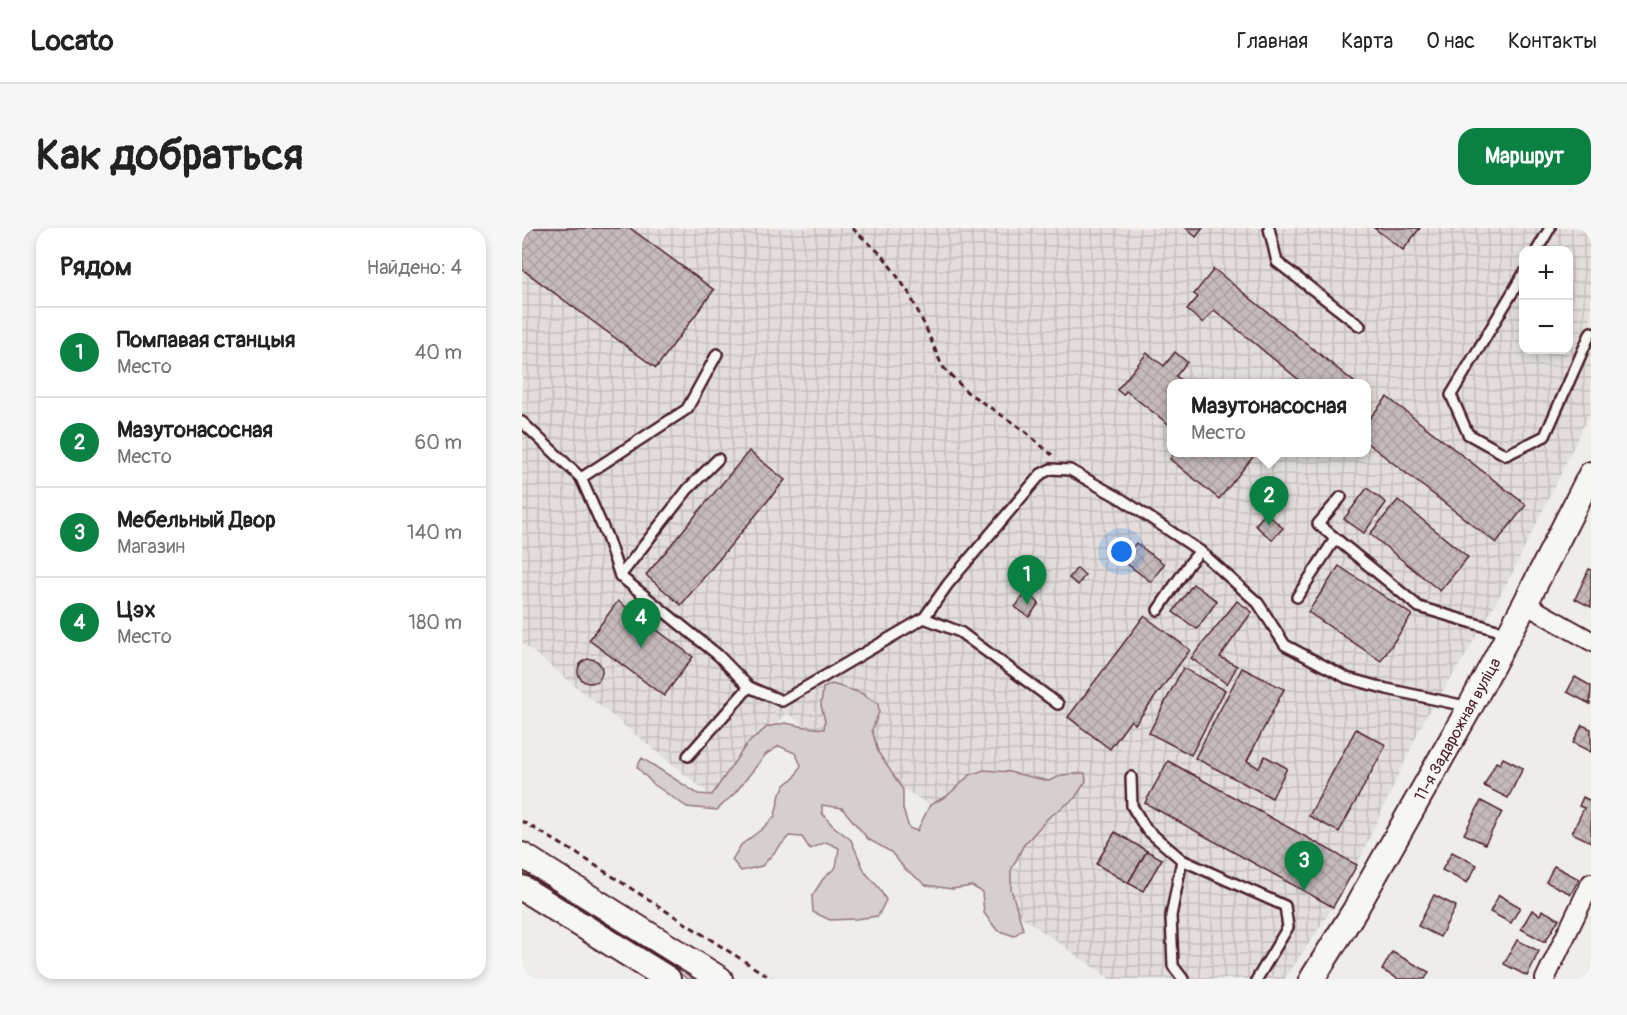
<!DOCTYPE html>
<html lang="ru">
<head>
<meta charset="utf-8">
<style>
	body { margin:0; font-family:Pangolin,sans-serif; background:#f6f6f6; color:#222 }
	.controls { position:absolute; right:18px; top:18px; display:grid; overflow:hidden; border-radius:12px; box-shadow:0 3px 9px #0003 }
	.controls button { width:54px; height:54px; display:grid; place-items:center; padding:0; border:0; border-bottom:2px solid #e0e0e0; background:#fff; color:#222; font:30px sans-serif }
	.you { position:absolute; left:600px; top:324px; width:21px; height:21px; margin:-15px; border:4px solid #fff; border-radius:50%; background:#1a73e8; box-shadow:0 0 0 9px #1a73e833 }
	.badge { display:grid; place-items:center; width:39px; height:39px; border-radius:50%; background:#0b8043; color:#fff; font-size:20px; font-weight:700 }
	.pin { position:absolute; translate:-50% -50px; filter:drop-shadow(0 2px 3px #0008) }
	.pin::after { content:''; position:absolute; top:32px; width:21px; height:18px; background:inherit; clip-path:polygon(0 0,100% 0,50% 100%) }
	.popup { position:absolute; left:645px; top:151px; width:204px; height:78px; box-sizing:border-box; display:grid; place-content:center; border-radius:12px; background:#fff; filter:drop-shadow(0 2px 4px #0005); font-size:20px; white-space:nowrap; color:#767676 }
	.popup b { font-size:22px; color:#222 }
	.popup::after { content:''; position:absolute; left:50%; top:100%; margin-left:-12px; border:12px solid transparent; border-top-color:#fff }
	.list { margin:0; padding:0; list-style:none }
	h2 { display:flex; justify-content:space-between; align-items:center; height:78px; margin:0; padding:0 24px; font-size:26px }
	h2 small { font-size:20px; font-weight:400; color:#767676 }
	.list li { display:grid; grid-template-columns:39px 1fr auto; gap:18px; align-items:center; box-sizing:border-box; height:90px; padding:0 24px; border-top:2px solid #e0e0e0 }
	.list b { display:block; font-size:22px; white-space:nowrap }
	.list p { margin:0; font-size:20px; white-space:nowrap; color:#767676 }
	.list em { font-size:20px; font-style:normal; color:#767676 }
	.map { position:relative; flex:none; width:1069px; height:751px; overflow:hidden; border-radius:18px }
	header { display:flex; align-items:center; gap:36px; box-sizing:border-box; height:84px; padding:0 30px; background:#fff; border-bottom:2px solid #e0e0e0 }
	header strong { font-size:28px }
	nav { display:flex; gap:33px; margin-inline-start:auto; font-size:21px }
	.intro { display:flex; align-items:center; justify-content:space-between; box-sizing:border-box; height:144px; padding:0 36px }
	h1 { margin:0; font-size:42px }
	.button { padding:15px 27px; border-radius:18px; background:#0b8043; color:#fff; font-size:21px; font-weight:700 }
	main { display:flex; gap:36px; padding:0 36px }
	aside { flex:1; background:#fff; border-radius:18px; box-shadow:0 3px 9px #0003 }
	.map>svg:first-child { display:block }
	.industrial { fill:url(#industrial-grid); fill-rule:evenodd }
	.green { fill:#d7cfce; stroke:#90777c; stroke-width:1.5 }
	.building { fill:url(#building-cross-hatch); stroke:#4a1f2b; stroke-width:1.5 }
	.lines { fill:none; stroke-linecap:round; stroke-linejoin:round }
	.lane-casing { stroke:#4a1f2b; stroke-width:14 }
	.street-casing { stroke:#4a1f2b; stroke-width:22 }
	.secondary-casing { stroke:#4a1f2b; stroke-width:28 }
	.path { stroke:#4a1f2b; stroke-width:3; stroke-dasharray:6 4.5; stroke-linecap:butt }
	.lane { stroke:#f6f6f2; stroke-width:9 }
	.street { stroke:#f6f6f2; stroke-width:18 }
	.secondary { stroke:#f6f6f2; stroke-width:24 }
	.labels { text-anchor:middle; stroke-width:4.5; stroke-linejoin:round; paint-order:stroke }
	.street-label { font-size:16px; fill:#4a1f2b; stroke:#f6f6f2 }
</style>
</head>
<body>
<header>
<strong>Locato</strong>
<nav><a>Главная</a><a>Карта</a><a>О нас</a><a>Контакты</a></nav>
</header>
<div class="intro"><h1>Как добраться</h1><a class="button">Маршрут</a></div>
<main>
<aside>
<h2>Рядом<small>Найдено: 4</small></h2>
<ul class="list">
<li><span class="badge">1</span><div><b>Помпавая станцыя</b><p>Место</p></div><em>40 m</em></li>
<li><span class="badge">2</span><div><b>Мазутонасосная</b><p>Место</p></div><em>60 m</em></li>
<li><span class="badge">3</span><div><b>Мебельный Двор</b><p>Магазин</p></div><em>140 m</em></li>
<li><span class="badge">4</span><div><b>Цэх</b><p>Место</p></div><em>180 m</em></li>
</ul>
</aside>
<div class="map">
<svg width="1069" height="751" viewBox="0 0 1069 751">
	<defs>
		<pattern id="industrial-grid" width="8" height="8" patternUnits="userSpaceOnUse" patternTransform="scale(1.5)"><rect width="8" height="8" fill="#e3dedc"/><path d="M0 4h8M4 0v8" fill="none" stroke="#c4bebd"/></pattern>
		<pattern id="building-cross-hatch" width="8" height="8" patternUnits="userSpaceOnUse" patternTransform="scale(1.5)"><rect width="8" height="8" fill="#c6babb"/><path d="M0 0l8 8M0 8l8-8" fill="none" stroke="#ac9fa1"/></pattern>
	</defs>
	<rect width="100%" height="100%" fill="#efedea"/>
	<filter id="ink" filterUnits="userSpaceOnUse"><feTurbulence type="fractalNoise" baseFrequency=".0167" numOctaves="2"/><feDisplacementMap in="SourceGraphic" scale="12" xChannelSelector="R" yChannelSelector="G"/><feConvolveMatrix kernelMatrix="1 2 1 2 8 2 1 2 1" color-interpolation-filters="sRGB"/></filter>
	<g filter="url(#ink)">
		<path class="industrial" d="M0,0H1069V183L989,348L939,435L903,490L835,637L811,679L763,751H588L470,668L497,635L264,485L193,571L0,415ZM1002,22H1046V122H1002ZM650,156H844V224H650Z"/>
		<g class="green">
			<polygon points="310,456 339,465 356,476 357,484 350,502 356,524 381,562 381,581 387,600 395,603 408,577 425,568 448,547 462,542 487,544 527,553 540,547 563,545 564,553 553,570 526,590 501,618 489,643 489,661 501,701 492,708 475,702 462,685 460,664 450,658 430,661 404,657 383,641 369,624 346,611 320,580 300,577 300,585 310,597 329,612 343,644 357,660 364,672 356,688 334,691 308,692 291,684 290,668 301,651 314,639 317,620 304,614 288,621 280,609 267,608 240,638 219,643 210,632 219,617 240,601 253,588 258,566 263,557 273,549 279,537 273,525 257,518 244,526 213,565 195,582 165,579 131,556 115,539 120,530 176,566 190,567 224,517 245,499 263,495 284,499 302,501 303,493 299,477 301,460"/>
			<polygon points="0,639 176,751 166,751 0,645"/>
		</g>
		<g class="building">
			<polygon points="0,0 108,0 192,62 134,140 0,41"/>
			<polygon points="664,0 681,0 674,9"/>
			<polygon points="852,0 898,0 881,22"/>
			<polygon points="692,41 832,154 831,156 782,156 692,82 681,95 665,82 676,69 672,66"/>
			<polygon points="653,124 665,134 654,148 663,156 650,156 650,199 604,163 601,167 595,162 625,125 642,138"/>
			<polygon points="865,169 1004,277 974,315 844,214 844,195"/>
			<polygon points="227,223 263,252 159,377 124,347"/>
			<polygon points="653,224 735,224 697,271 648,231"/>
			<polygon points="845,260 864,275 842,305 822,291"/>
			<polygon points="876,272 946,329 918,363 848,306"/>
			<polygon points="744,285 761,300 750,312 733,297"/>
			<polygon points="614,315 642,336 629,354 600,332"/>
			<polygon points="817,338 890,387 859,433 786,384"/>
			<polygon points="555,340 563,347 556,357 547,350"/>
			<polygon points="1067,341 1069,342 1069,379 1053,371"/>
			<polygon points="671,356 695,373 675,401 651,384"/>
			<polygon points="504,365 517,375 507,389 493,379"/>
			<polygon points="96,373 171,429 142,468 67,412"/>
			<polygon points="715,373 730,384 698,429 715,438 705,456 669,430"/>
			<polygon points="622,388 668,422 613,496 609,492 588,521 546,489"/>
			<circle cx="68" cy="443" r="12"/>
			<polygon points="661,440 703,462 669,527 627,505"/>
			<polygon points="720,440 762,461 725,533 737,540 743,528 765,540 750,570 673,530"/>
			<polygon points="1053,449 1069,458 1068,476 1045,464"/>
			<polygon points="1060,497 1069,501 1069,524 1051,515"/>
			<polygon points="834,501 864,517 817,604 787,588"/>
			<polygon points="981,530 1001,540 986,570 962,558 974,534 978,536"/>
			<polygon points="646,533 835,637 811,679 623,575"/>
			<polygon points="1061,569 1069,573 1069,614 1050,605 1062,580 1057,578"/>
			<polygon points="959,573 980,584 963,616 942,606"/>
			<polygon points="593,604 625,623 606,655 574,636"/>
			<polygon points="625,623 640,631 621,663 606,655"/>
			<polygon points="930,624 955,637 945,655 920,642"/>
			<polygon points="1032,638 1057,651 1049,666 1024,654"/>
			<polygon points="912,667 934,678 918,709 896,698"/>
			<polygon points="977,667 998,679 989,695 968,684"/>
			<polygon points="1010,682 1018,687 1020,682 1037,691 1023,714 999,701"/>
			<polygon points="995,712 1017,723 1005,748 982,736"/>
			<polygon points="870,724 907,744 903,751 876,751 860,742"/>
		</g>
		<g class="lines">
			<g class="lane-casing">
				<g id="lane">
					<polyline points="747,0 755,34 838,98"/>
					<polyline points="1015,22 1028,0"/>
					<polyline points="1002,45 929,167 946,206 984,227 1023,208 1069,104"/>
					<polyline points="0,194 59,250 165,181 195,126"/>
					<polyline points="59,250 85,309 98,348 196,427 227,459"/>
					<polyline points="819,269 796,296 897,379 985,405"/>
					<polyline points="98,348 166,261 196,231"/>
					<polyline points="775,369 813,311"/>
					<polyline points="636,382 667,336 678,323"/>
					<polyline points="402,390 438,404 536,476"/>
					<polyline points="166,528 227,459 260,473 402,390 426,356 519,246 529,241 548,242 601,272 678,323 736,375 763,417 825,450 865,461 948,479"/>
					<polyline points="609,549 610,578 624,601 660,632 649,688 651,738 661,751"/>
					<polyline points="660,632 763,678 766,699 735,751"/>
				</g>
			</g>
			<g class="street-casing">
				<g id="street">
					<polyline points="1003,376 1069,413"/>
					<polyline points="1023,751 1069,655"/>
				</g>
			</g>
			<g class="secondary-casing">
				<g id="secondary">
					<polyline points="0,627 198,751"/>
					<polyline points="0,660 146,751"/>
					<polyline points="790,751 833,682 948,479 1003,376 1069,246"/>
				</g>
			</g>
			<g class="path">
				<polyline points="330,0 361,28 387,65 404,100 420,138 445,164 500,201 530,227"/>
				<polyline points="0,593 54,625 250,751"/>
			</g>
			<use href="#lane" class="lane"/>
			<use href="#street" class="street"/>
			<use href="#secondary" class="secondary"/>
		</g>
	</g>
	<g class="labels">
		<g class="street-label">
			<text transform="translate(935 501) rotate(-61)" y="6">11-я Задарожная вуліца</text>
		</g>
	</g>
</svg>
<div class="controls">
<button>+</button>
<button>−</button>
</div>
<div class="you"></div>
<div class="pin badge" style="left:505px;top:377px">1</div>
<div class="pin badge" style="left:747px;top:298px">2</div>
<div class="popup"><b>Мазутонасосная</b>Место</div>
<div class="pin badge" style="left:782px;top:663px">3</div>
<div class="pin badge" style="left:119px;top:420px">4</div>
</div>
</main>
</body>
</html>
